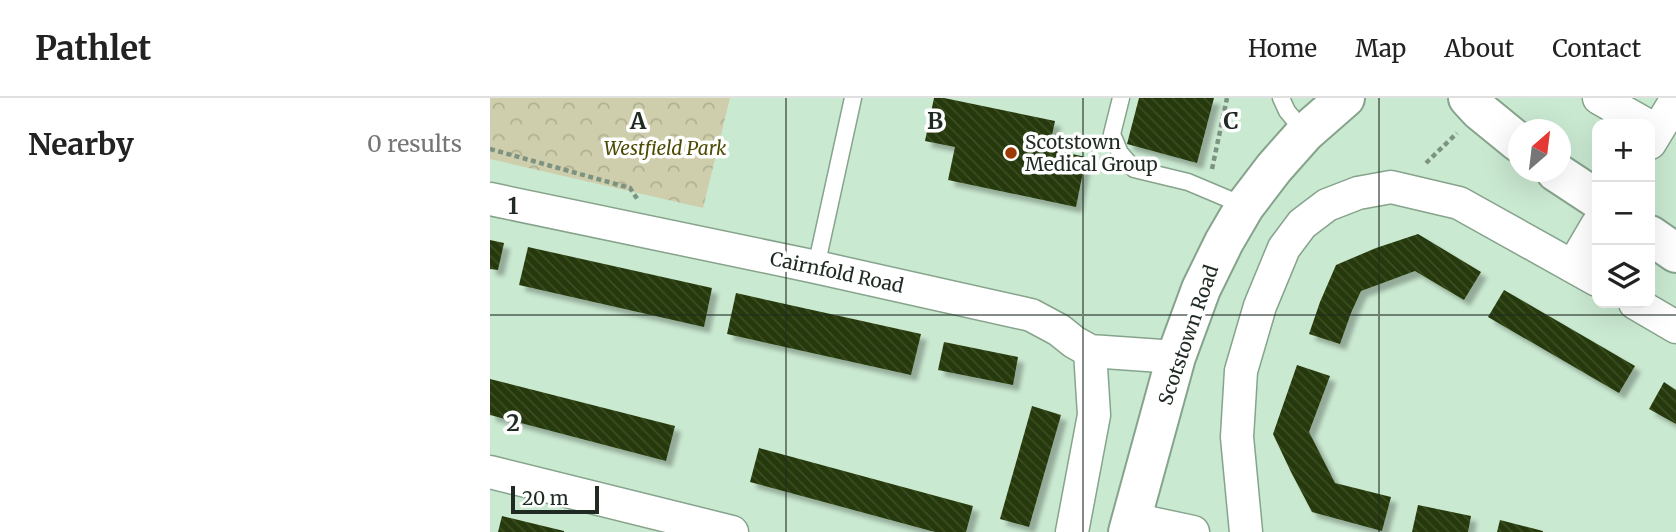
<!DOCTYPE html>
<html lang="en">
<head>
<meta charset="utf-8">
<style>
	body { margin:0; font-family:Merriweather,serif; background:#f6f6f6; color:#222 }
	.controls { position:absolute; right:21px; top:21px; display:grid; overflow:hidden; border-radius:14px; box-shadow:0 7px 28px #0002 }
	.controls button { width:63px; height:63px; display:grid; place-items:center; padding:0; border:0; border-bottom:2px solid #e0e0e0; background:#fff; color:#222; font:35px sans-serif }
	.compass { position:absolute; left:1018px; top:21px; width:63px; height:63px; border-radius:50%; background:#fff; box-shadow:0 7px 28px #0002; rotate:28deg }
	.scale { position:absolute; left:21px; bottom:18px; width:88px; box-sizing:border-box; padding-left:7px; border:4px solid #1f2b22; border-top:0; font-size:19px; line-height:24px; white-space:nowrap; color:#1f2b22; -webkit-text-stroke:5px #fff; paint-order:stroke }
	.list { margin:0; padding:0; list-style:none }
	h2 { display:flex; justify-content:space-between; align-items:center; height:91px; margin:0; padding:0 28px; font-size:30px }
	h2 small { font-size:23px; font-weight:400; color:#767676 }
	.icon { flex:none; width:38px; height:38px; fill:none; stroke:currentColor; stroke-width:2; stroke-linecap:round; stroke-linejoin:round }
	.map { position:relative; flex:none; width:1186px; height:434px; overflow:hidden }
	header { display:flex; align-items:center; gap:42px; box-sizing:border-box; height:98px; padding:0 35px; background:#fff; border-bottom:2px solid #e0e0e0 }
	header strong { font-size:33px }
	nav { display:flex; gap:38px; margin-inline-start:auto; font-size:24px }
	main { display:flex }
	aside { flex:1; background:#fff }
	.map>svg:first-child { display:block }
	.forest { fill:url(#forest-crowns) }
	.building { fill:url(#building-back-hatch); filter:url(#shadow) }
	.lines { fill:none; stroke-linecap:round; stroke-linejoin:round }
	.lane-casing { stroke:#86a38c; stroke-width:19 }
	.street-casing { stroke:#86a38c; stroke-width:35 }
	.secondary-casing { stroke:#86a38c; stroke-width:42 }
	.path { stroke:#7d9382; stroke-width:4.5; stroke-dasharray:5 3.5; stroke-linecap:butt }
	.lane { stroke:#fff; stroke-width:16 }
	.street { stroke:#fff; stroke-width:32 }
	.secondary { stroke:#fff; stroke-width:38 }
	.grid { fill:none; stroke:#1f2b22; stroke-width:2; stroke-opacity:0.55 }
	.poi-dot { fill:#9d3903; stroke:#fff; stroke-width:2.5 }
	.labels { text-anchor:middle; stroke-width:7; stroke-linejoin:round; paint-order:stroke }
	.poi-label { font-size:19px; fill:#1f2b22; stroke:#fff; text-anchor:start }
	.park-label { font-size:19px; font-style:italic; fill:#4e4b04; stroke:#fff }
	.street-label { font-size:19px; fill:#1f2b22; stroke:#fff }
	.grid-label { font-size:23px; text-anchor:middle; font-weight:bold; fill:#1f2b22; stroke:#fff; stroke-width:7; stroke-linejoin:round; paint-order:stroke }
</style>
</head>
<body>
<header>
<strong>Pathlet</strong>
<nav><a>Home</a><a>Map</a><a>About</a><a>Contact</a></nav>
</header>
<main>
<aside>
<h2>Nearby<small>0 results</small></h2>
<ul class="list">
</ul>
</aside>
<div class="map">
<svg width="1186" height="434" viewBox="0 0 1186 434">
	<defs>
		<pattern id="forest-crowns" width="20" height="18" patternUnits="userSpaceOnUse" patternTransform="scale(1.75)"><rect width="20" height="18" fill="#ceceac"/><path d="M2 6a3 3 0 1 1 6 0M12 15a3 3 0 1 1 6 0" fill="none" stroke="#b0b194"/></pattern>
		<pattern id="building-back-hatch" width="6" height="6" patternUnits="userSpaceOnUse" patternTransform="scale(1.75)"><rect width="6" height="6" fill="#253908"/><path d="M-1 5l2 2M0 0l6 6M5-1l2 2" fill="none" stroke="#3c4d23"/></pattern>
		<filter id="shadow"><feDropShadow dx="6" dy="6" stdDeviation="2" flood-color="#0004"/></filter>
	</defs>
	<rect width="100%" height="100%" fill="#cae9d1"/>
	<polygon class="forest" points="0,0 240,0 213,110 0,61"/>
	<g class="building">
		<polygon points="444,0 454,0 565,23 559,51 596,59 586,109 458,82 465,49 435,43"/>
		<polygon points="649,0 724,0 707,65 637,46"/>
		<polygon points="928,136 991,174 974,202 925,173 871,193 861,215 850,246 819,236 830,204 846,167 886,150"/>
		<polygon points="0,142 14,145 8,172 0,171"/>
		<polygon points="38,149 222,190 214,229 29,187"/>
		<polygon points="1014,192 1145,268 1129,295 998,219"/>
		<polygon points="246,195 431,236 421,277 237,236"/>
		<polygon points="454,244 528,259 523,287 448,272"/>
		<polygon points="807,267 840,278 819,334 845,385 901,399 892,433 822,414 801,374 783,336"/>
		<polygon points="0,281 185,328 176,363 0,317"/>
		<polygon points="1174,284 1186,292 1186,326 1159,311"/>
		<polygon points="542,308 571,317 539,429 510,421"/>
		<polygon points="269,350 483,408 476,434 445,434 260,384"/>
		<polygon points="928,407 981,418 978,434 922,434"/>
		<polygon points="12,418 74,433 74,434 8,434"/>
		<polygon points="1010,422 1053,433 1053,434 1007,434"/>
	</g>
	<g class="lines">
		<g class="lane-casing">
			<g id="lane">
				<polyline points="631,0 622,36 630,55 644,71 698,84 755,108"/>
				<polyline points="791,0 797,13 815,35"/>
				<polyline points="326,169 363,0"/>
			</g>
		</g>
		<g class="street-casing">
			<g id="street">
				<polyline points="1109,0 1155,26"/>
				<polyline points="1160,45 1186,2"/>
				<polyline points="0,101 326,169 541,217 569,232 584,244 600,253 686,259"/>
				<polyline points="1083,168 1107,127"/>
				<polyline points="1145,205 1186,229"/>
				<polyline points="0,374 242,434"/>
				<polyline points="642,421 703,434"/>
				<polyline points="582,434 604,317 600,253"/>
				<polyline points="756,434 747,339 751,273 770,208 794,150 812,126 837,107 868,95 901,89 969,105 1107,182"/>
			</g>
		</g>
		<g class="secondary-casing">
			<g id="secondary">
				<polyline points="978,0 990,13 1028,44"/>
				<polyline points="1066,74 1107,101"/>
				<polyline points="1160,137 1186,155"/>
				<polyline points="638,434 686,259 711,191 734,144 755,108 784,70 815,35 855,0"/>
			</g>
		</g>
		<g class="path">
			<polyline points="0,51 140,90 148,102"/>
			<polyline points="936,65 967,35"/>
			<polyline points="722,71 737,0"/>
		</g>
		<use href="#lane" class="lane"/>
		<use href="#street" class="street"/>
		<use href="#secondary" class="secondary"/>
	</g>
	<path class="grid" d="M296,0V434M593,0V434M889,0V434M0,217H1186"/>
	<circle class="poi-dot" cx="521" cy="55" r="7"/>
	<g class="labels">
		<g class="poi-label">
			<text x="535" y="51">Scotstown<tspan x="535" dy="22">Medical Group</tspan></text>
		</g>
		<g class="park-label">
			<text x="175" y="57">Westfield Park</text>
		</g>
		<g class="street-label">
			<text transform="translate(347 174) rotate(12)" y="7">Cairnfold Road</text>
			<text transform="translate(698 237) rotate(-71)" y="7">Scotstown Road</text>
		</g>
	</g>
	<g class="grid-label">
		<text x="148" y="31">A</text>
		<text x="445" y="31">B</text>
		<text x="741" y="31">C</text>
		<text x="23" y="116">1</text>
		<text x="23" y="333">2</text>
	</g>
</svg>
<div class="controls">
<button>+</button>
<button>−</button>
<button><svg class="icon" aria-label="layers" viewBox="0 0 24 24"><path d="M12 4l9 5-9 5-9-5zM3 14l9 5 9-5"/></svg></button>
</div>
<svg class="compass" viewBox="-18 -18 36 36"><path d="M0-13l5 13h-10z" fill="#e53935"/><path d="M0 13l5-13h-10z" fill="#767676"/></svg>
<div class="scale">20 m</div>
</div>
</main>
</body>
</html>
